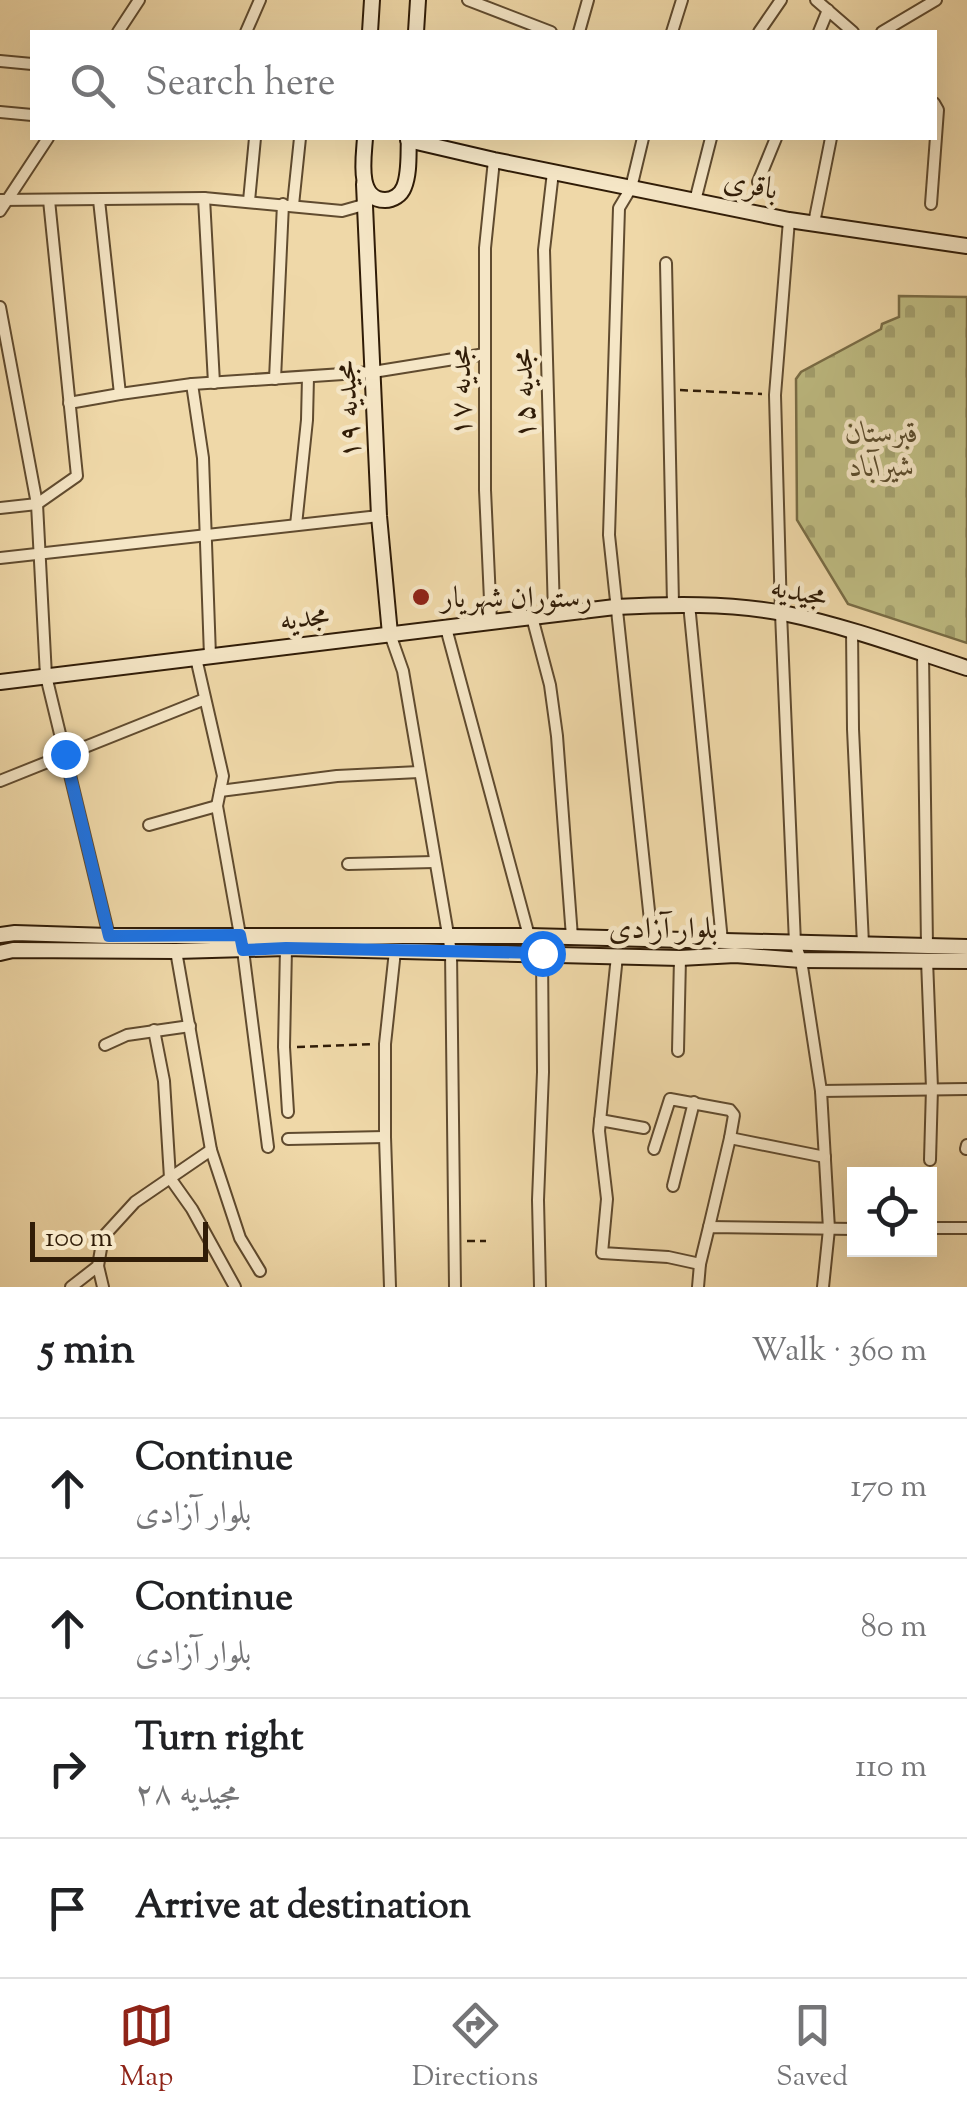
<!DOCTYPE html>
<html lang="en">
<head>
<meta charset="utf-8">
<style>
	body { margin:0; font-family:"Sorts Mill Goudy",Amiri,serif; background:#f2f2f2; color:#202124 }
	.controls { position:absolute; right:30px; bottom:30px; display:grid; overflow:hidden; border-radius:0px; box-shadow:0 10px 40px #0002 }
	.controls button { width:90px; height:90px; display:grid; place-items:center; padding:0; border:0; border-bottom:2px solid #e0e0e0; background:#fff; color:#202124; font:50px sans-serif }
	.scale { position:absolute; left:30px; bottom:25px; width:178px; box-sizing:border-box; padding-left:10px; border:5px solid #301c07; border-top:0; font-size:28px; line-height:35px; white-space:nowrap; color:#301c07; -webkit-text-stroke:8px #f5e6c6; paint-order:stroke }
	.stop { position:absolute; width:30px; height:30px; margin:-22px; border:8px solid #1a73e8; border-radius:50%; background:#fff }
	.stop.end { background:#1a73e8; border-color:#fff; box-shadow:0 2px 10px #0008 }
	.list { margin:0; padding:0; list-style:none }
	h2 { display:flex; justify-content:space-between; align-items:center; height:130px; margin:0; padding:0 40px; font-size:42px }
	h2 small { font-size:32px; font-weight:400; color:#757577 }
	.list li { display:grid; grid-template-columns:65px 1fr auto; gap:30px; align-items:center; box-sizing:border-box; height:140px; padding:0 40px; border-top:2px solid #e0e0e0 }
	.list b { display:block; font-size:38px; white-space:nowrap }
	.list p { margin:0; font-size:32px; white-space:nowrap; color:#757577 }
	.list em { font-size:32px; font-style:normal; color:#757577 }
	.icon { flex:none; width:55px; height:55px; fill:none; stroke:currentColor; stroke-width:2; stroke-linecap:round; stroke-linejoin:round }
	.map { position:relative; flex:none; width:967px; height:1287px; overflow:hidden }
	.search { position:absolute; background:#fff; box-shadow:0 10px 40px #0002; left:30px; right:30px; top:30px; height:110px; display:flex; align-items:center; gap:25px; box-sizing:border-box; padding:0 35px; border-radius:0px; color:#757577; font-size:38px }
	.sheet { height:690px; background:#fff }
	nav { display:flex; justify-content:space-around; align-items:center; box-sizing:border-box; height:140px; border-top:2px solid #e0e0e0; background:#fff; font-size:28px; color:#757577 }
	nav a { display:grid; justify-items:center; gap:5px }
	nav .on { color:#8f2418 }
	.map>svg:first-child { display:block }
	.cemetery { fill:url(#cemetery-stones); stroke:#786c45; stroke-width:2.5 }
	.lines { fill:none; stroke-linecap:round; stroke-linejoin:round }
	.street-casing { stroke:#604b2f; stroke-width:14 }
	.secondary-casing { stroke:#301c07; stroke-width:18 }
	.path { stroke:#301c07; stroke-width:2.5; stroke-dasharray:8 5; stroke-linecap:butt }
	.street { stroke:#f5e6c6; stroke-width:10 }
	.secondary { stroke:#f5e6c6; stroke-width:14 }
	.route { stroke:#1a73e8; stroke-width:12 }
	.poi-dot { fill:#8f2418; stroke:#f5e6c6; stroke-width:4 }
	.labels { text-anchor:middle; stroke-width:9; stroke-linejoin:round; paint-order:stroke }
	.street-label { font-size:30px; fill:#301c07; stroke:#f5e6c6 }
	.park-label { font-size:30px; font-style:italic; fill:#5b4c2c; stroke:#f5e6c6 }
	.poi-label { font-size:30px; fill:#301c07; stroke:#f5e6c6; text-anchor:start }
</style>
</head>
<body>
<div class="map">
<svg width="967" height="1287" viewBox="0 0 967 1287">
	<defs>
		<pattern id="cemetery-stones" width="16" height="16" patternUnits="userSpaceOnUse" patternTransform="scale(2.5)"><rect width="16" height="16" fill="#bfbd83"/><path d="M2 7V4a2 2 0 0 1 4 0v3zM10 15v-3a2 2 0 0 1 4 0v3z" fill="#a4a270"/></pattern>
	</defs>
	<rect width="100%" height="100%" fill="#efd8a8"/>
	<filter id="stains"><feTurbulence type="fractalNoise" baseFrequency=".002" numOctaves="4"/><feColorMatrix values="0 0 0 0 .2 0 0 0 0 .09 0 0 0 0 .02 0 0 0 .5 -.17"/></filter>
	<radialGradient id="worn" r=".72"><stop offset=".6" stop-color="#630" stop-opacity="0"/><stop offset="1" stop-color="#630" stop-opacity=".3"/></radialGradient>
	<polygon class="cemetery" points="899,296 967,297 967,643 848,604 797,520 796,379 801,372 881,329 882,324 899,317"/>
	<g class="lines">
		<g class="street-casing">
			<g id="street">
				<polyline points="468,0 551,32"/>
				<polyline points="816,0 853,32"/>
				<polyline points="118,32 139,0"/>
				<polyline points="246,32 260,0"/>
				<polyline points="579,32 588,0"/>
				<polyline points="672,32 682,0"/>
				<polyline points="759,32 781,0"/>
				<polyline points="819,32 828,10"/>
				<polyline points="882,32 936,0"/>
				<polyline points="0,61 32,64"/>
				<polyline points="0,112 32,115"/>
				<polyline points="643,138 631,188 619,208 609,535 652,939"/>
				<polyline points="553,172 544,250 554,614"/>
				<polyline points="758,182 776,138"/>
				<polyline points="204,198 214,383"/>
				<polyline points="0,200 204,198 342,211 367,204"/>
				<polyline points="99,200 120,394 192,384 373,372 485,354"/>
				<polyline points="249,201 255,138"/>
				<polyline points="695,201 711,138"/>
				<polyline points="931,204 938,110 934,103"/>
				<polyline points="293,205 300,138"/>
				<polyline points="0,211 48,138"/>
				<polyline points="789,220 775,395 781,613 795,943 801,960 821,1091 829,1229 823,1287"/>
				<polyline points="814,223 831,138"/>
				<polyline points="666,263 673,604"/>
				<polyline points="0,307 37,504 46,676 109,936"/>
				<polyline points="275,379 283,204"/>
				<polyline points="192,384 203,458 210,656"/>
				<polyline points="69,403 120,394"/>
				<polyline points="0,508 37,504 77,476 49,200"/>
				<polyline points="296,525 307,420 308,377"/>
				<polyline points="0,558 379,516"/>
				<polyline points="689,604 722,941"/>
				<polyline points="532,617 550,685 557,736 572,937"/>
				<polyline points="491,622 485,490 485,248 494,160"/>
				<polyline points="446,628 529,936"/>
				<polyline points="852,630 853,729 863,944"/>
				<polyline points="390,634 403,671 451,952 455,1287"/>
				<polyline points="923,654 927,946"/>
				<polyline points="196,658 223,776 217,806 240,935"/>
				<polyline points="0,781 205,699"/>
				<polyline points="220,791 337,776 419,772"/>
				<polyline points="149,825 217,806"/>
				<polyline points="348,864 434,862"/>
				<polyline points="286,948 284,1047 288,1112"/>
				<polyline points="243,950 268,1147"/>
				<polyline points="176,951 211,1150 240,1238 260,1271"/>
				<polyline points="617,956 599,1131 607,1199 602,1253 668,1257 700,1264"/>
				<polyline points="927,960 932,1088 930,1160"/>
				<polyline points="154,1030 164,1081 170,1178 192,1209 235,1287"/>
				<polyline points="105,1045 127,1035 190,1026"/>
				<polyline points="678,1051 680,958"/>
				<polyline points="821,1091 967,1089"/>
				<polyline points="600,1120 644,1128"/>
				<polyline points="288,1139 385,1137"/>
				<polyline points="654,1149 670,1099 730,1110 734,1115 730,1138"/>
				<polyline points="966,1149 967,1145"/>
				<polyline points="673,1186 694,1102"/>
				<polyline points="709,1227 730,1138 825,1157"/>
				<polyline points="930,1228 967,1228"/>
				<polyline points="98,1266 103,1287"/>
				<polyline points="71,1287 98,1266 103,1237 135,1202 211,1150"/>
				<polyline points="390,1287 385,1137 385,1044 395,951"/>
				<polyline points="540,1287 538,1200 543,1072 542,953"/>
				<polyline points="698,1287 700,1264 709,1227 854,1229"/>
			</g>
		</g>
		<g class="secondary-casing">
			<g id="secondary">
				<polyline points="370,32 372,0"/>
				<polyline points="416,32 418,0"/>
				<path d="M365,138C364,156 356,200 385,200C393,200 401,195 404,187C410,173 408,152 409,138"/>
				<polyline points="408,140 494,160 789,220 967,246"/>
				<polyline points="364,184 379,516 390,634"/>
				<path d="M0,682L615,607C671,604 728,603 783,613C846,626 906,648 967,668"/>
				<polyline points="0,935 15,933 109,936 529,936 967,947"/>
				<polyline points="0,953 13,950 176,951 286,948 680,958 735,955 801,960 967,961"/>
			</g>
		</g>
		<g class="path">
			<polyline points="680,390 762,394"/>
			<polyline points="297,1047 374,1044"/>
			<polyline points="467,1241 486,1241"/>
		</g>
		<use href="#street" class="street"/>
		<use href="#secondary" class="secondary"/>
	</g>
	<g class="lines">
		<polyline class="route" points="65,754 109,936 240,935 243,950 286,948 542,953"/>
	</g>
	<circle class="poi-dot" cx="421" cy="597" r="10"/>
	<g class="labels">
		<g class="street-label">
			<text transform="translate(751 184) rotate(11)" y="10">باقری</text>
			<text transform="translate(460 391) rotate(-90)" y="10">مجدیه ۱۷</text>
			<text transform="translate(523 394) rotate(-92)" y="10">مجدیه ۱۵</text>
			<text transform="translate(347 410) rotate(-93)" y="10">مجیدیه ۱۹</text>
			<text transform="translate(799 591) rotate(11)" y="10">مجیدیه</text>
			<text transform="translate(304 617) rotate(-7)" y="10">مجدیه</text>
			<text x="663" y="938">بلوار آزادی</text>
		</g>
		<g class="park-label">
			<text x="882" y="442">قبرستان<tspan x="882" dy="34">شیرآباد</tspan></text>
		</g>
		<g class="poi-label">
			<text x="441" y="607">رستوران شهریار</text>
		</g>
	</g>
	<rect width="100%" height="100%" filter="url(#stains)"/>
	<rect width="100%" height="100%" fill="url(#worn)"/>
</svg>
<div class="controls">
<button><svg class="icon" aria-label="locate" viewBox="0 0 24 24"><circle cx="12" cy="12" r="6"/><path d="M12 2v4M12 18v4M2 12h4M18 12h4"/></svg></button>
</div>
<div class="scale">100 m</div>
<div class="stop" style="left:542px;top:953px"></div>
<div class="stop end" style="left:65px;top:754px"></div>
<div class="search"><svg class="icon" aria-label="search" viewBox="0 0 24 24"><circle cx="10" cy="10" r="6"/><path d="M15 15l6 6"/></svg>Search here</div>
</div>
<section class="sheet">
<h2>5 min<small>Walk · 360 m</small></h2>
<ul class="list">
<li><svg class="icon" aria-label="ahead" viewBox="0 0 24 24"><path d="M12 20V5M6 11l6-6 6 6"/></svg><div><b>Continue</b><p>بلوار آزادی</p></div><em>170 m</em></li>
<li><svg class="icon" aria-label="ahead" viewBox="0 0 24 24"><path d="M12 20V5M6 11l6-6 6 6"/></svg><div><b>Continue</b><p>بلوار آزادی</p></div><em>80 m</em></li>
<li><svg class="icon" aria-label="right" viewBox="0 0 24 24"><path d="M7 20v-9h11M14 6l5 5-5 5"/></svg><div><b>Turn right</b><p>مجیدیه ۲۸</p></div><em>110 m</em></li>
<li><svg class="icon" aria-label="arrive" viewBox="0 0 24 24"><path d="M6 21V4h12l-3 4 3 4H6"/></svg><div><b>Arrive at destination</b></div></li>
</ul>
</section>
<nav>
<a class="on"><svg class="icon" aria-label="map" viewBox="0 0 24 24"><path d="M3 6l6-2 6 2 6-2v14l-6 2-6-2-6 2zM9 4v14M15 6v14"/></svg>Map</a>
<a><svg class="icon" aria-label="directions" viewBox="0 0 24 24"><path d="M12 3l9 9-9 9-9-9zM9 14v-3h6M13 9l2 2-2 2"/></svg>Directions</a>
<a><svg class="icon" aria-label="saved" viewBox="0 0 24 24"><path d="M7 4h10v16l-5-4-5 4z"/></svg>Saved</a>
</nav>
</body>
</html>
